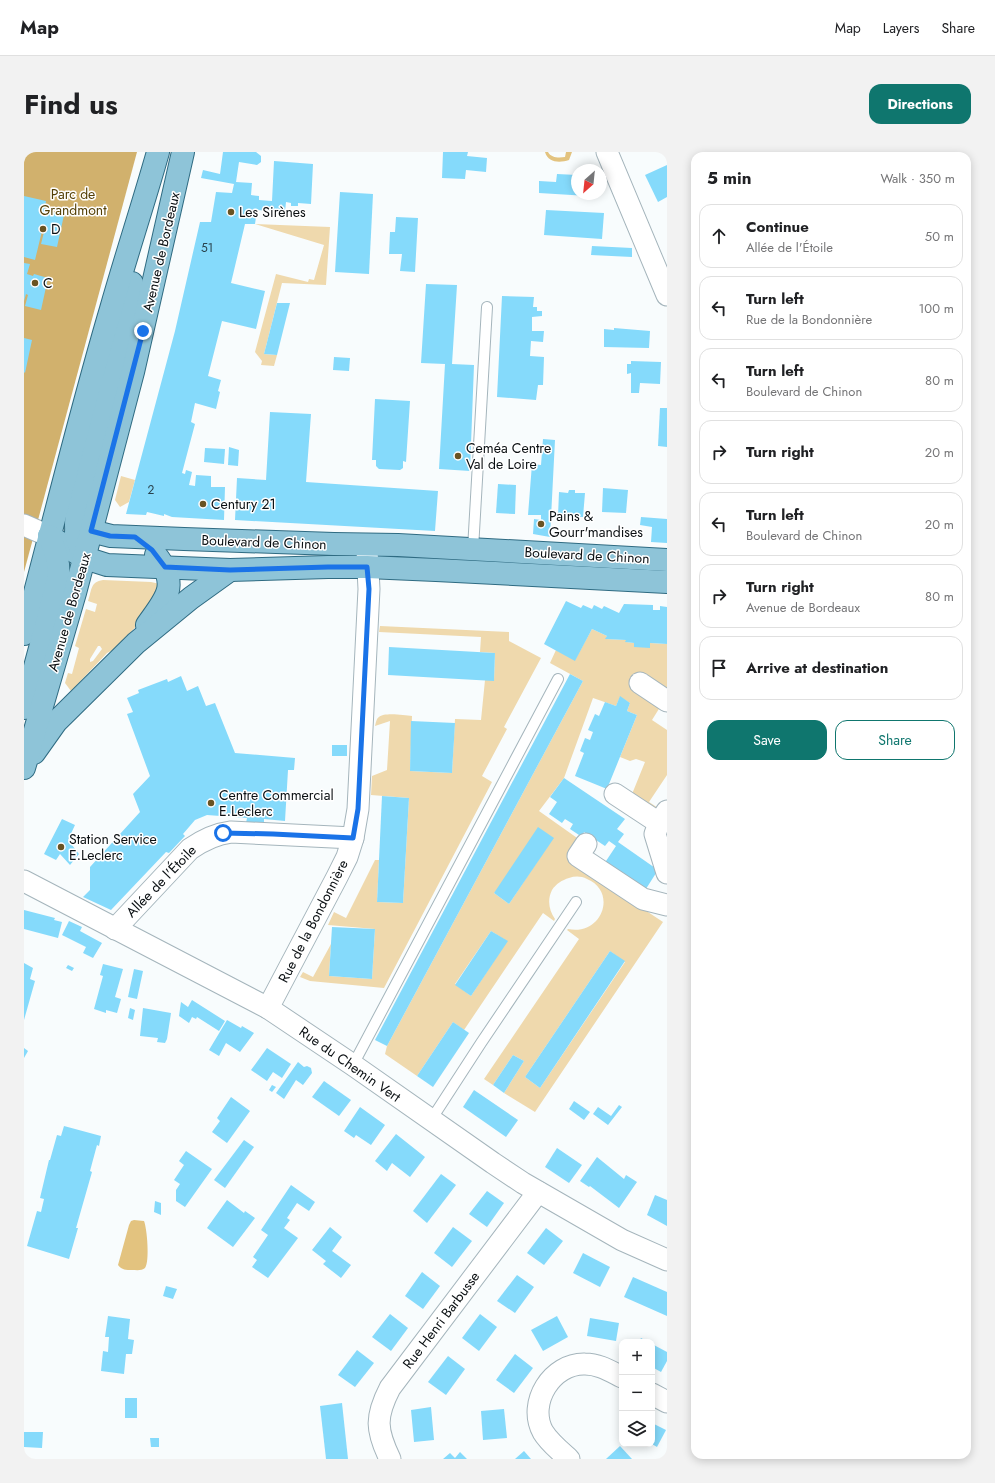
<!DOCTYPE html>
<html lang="en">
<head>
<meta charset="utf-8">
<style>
	body { margin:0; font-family:Jost,sans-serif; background:#f2f2f2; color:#202124 }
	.controls { position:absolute; right:12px; bottom:12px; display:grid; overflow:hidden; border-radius:8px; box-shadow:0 2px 10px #0003 }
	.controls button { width:36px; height:36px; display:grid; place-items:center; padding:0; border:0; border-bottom:1px solid #e0e0e0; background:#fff; color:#202124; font:20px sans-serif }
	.compass { position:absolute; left:547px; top:12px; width:36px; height:36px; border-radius:50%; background:#fff; box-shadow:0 2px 10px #0003; rotate:207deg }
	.stop { position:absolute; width:12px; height:12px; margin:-9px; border:3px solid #1a73e8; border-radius:50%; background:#fff }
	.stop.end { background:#1a73e8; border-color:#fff; box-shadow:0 1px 4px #0008 }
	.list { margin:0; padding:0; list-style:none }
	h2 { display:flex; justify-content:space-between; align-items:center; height:52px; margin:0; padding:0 16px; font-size:17px }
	h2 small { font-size:13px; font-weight:400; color:#757577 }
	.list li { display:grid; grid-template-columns:26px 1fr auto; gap:12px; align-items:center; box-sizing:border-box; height:64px; margin:0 8px 8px; padding:0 8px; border:1px solid #e0e0e0; border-radius:12px }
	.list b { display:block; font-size:15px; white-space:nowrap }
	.list p { margin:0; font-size:13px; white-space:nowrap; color:#757577 }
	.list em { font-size:13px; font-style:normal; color:#757577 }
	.actions { display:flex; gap:8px; padding:12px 16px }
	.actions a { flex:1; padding:9px 0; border:1px solid #0f766e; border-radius:12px; text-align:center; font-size:14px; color:#0f766e }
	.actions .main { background:#0f766e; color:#fff }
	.icon { flex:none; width:22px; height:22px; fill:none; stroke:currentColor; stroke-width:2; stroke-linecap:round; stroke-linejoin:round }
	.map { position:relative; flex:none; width:643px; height:1307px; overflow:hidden; border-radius:12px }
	header { display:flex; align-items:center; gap:24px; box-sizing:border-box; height:56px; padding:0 20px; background:#fff; border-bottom:1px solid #e0e0e0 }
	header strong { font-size:19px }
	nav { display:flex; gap:22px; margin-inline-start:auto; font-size:14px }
	.intro { display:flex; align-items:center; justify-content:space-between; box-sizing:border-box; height:96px; padding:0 24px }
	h1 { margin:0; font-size:28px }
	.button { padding:10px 18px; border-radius:12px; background:#0f766e; color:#fff; font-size:14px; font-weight:700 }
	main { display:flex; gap:24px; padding:0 24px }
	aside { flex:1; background:#fff; border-radius:12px; box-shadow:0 2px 10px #0003 }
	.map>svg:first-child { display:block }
	.green { fill:#efd9ad; fill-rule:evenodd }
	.forest { fill:#d1b16d }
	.water { fill:#e3c37f }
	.building { fill:#85dafb }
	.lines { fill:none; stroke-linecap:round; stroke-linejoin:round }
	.lane-casing { stroke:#a5b5bc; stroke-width:12 }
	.street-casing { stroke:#a5b5bc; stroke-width:23 }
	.primary-casing { stroke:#2f6b82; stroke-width:24 }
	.lane { stroke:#fff; stroke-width:10 }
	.street { stroke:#fff; stroke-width:21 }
	.primary { stroke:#8ec4d8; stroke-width:22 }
	.route { stroke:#1a73e8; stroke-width:5 }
	.poi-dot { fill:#695323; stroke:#fff; stroke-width:1.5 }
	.labels { text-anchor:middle; stroke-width:3; stroke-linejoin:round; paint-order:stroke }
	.number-label { font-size:12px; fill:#29424c }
	.park-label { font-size:14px; fill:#533e04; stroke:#fff }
	.poi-label { font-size:14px; fill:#0a0f12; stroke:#fff; text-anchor:start }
	.street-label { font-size:14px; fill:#0a0f12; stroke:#fff }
</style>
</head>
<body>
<header>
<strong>Map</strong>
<nav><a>Map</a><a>Layers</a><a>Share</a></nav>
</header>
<div class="intro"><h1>Find us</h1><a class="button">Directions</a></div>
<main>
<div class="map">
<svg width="643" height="1307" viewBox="0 0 643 1307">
	<rect width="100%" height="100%" fill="#f8fcfd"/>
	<g class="green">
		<polygon points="231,72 306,75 302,133 258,131 240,202 253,203 250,214 237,213 238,209 231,200 252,122 284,130 285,127 290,128 300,93"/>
		<polygon points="97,324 111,328 105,350 96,355 91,348"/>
		<path d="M79,428L127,430L136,432L129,456L91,497L83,501L47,539L41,531L44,521L48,522L55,496L51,494L62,457L71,460L73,452L64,449C68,438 66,430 79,428ZM74,494H76L78,497L69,509L66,510V507Z"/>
		<path d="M356,474L485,480V489L517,506L480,575L483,577L458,624L468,630L360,836L286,829L276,825L279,820L289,825L307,792L305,824L348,827L351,777L304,773L310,760L322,766L351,708H355L353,750L379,751L385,646L347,643L348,624L363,618L366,569L351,574C352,571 352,567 355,565C360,560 380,563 388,564L386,619L428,621L431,567L457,568L461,528H470L471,501L456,500L457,485L355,480Z"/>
		<path d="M568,477L583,484L582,487L602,488V490L610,491V495L626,491L643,492V544L628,568L643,578V623L625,650L637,658L633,663L606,647L621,610L612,607L606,609L596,605L613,563L603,559L606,551L596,545L592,554L569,546L540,626L515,659L556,688L544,707L639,770L511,960L480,941L500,909L489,903L469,933L460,927L555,787L543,778L544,777C578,784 594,740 563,727C557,724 551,724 545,726C538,728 532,732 528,738C523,748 525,758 531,767L530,769L519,761L440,878L429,870L393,924L361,902L363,894L559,529L526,511L532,498L551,508ZM529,686L485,752L470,741ZM467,779L483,789L447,844L431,832ZM586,799L601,810L516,936L501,925Z"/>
	</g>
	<polygon class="forest" points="0,0 113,0 0,420"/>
	<g class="water">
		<path d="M521,0H524C527,6 535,6 541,5L542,0H548L545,8C536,11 524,11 521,0Z"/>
		<path d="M110,1068L120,1069C123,1076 126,1110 121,1116C118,1119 112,1118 108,1118C102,1118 98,1118 94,1113L105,1073L107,1069Z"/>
	</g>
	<g class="building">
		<polygon points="199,0 232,0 237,4 237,10 233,13 215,10 212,30 228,31 227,43 235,44 235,48 248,49 250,9 289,12 287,52 274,51 274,54 267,54 267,51 262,50 261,60 233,58 231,72 221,72 207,131 241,139 232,177 198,169 184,224 197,228 194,239 196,240 192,257 171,251 167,270 171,272 158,321 161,322 162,318 168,320 165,333 171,334 172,323 187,324 187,335 201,335 200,368 148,365 140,362 140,364 123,360 122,363 102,362 151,179 176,70 187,70 192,40 208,41 210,32 177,26 179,18 196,22"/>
		<polygon points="419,0 444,0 443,4 463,6 462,20 442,18 441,27 418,26"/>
		<polygon points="643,13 643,45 634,50 621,23"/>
		<polygon points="533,22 553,23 553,42 564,42 564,44 515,41 515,29 532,30"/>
		<polygon points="316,40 349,42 345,122 311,120"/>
		<polygon points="0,44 22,49 20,60 25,61 25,59 40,63 33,95 17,92 20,80 18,79 11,108 0,105"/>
		<polygon points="522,58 580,61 578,87 520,83"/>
		<polygon points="372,65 394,66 391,120 376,119 378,102 365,102 366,80 371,80"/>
		<polygon points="568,94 608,96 608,105 567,103"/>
		<polygon points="0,111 6,112 3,122 9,124 10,122 24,126 17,158 1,154 4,143 2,142 0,149"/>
		<polygon points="402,132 433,133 428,212 450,213 446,319 415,317 421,212 397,211"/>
		<polygon points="478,144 510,145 509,155 513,155 513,159 518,159 518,164 508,165 508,179 520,179 519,190 507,189 506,204 520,205 519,233 514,233 512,248 473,245"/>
		<polygon points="253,151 266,151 253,203 240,202"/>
		<polygon points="590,176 626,179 625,196 580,195 580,177 590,178"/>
		<polygon points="0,186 8,188 1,221 0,220"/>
		<polygon points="310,205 326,206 325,219 309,218"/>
		<polygon points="607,209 637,210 636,232 616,231 615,241 607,241 607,221 603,222 603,212 607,212"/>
		<polygon points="351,247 386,249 382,310 379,309 379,316 376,318 355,317 352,314 352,308 348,308"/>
		<polygon points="636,256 643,256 643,295 634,294"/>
		<polygon points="246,260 287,262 282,330 414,339 411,379 211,368 213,326 242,328"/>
		<polygon points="519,287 531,288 526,385 509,382 510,367 517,368 517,363 504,363 508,312 517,313"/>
		<polygon points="205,295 215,298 214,314 204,313"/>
		<polygon points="181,296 201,297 200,312 180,310"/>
		<polygon points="474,332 492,333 491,362 472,361"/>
		<polygon points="579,336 604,338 602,361 578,360"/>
		<polygon points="545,338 551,338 551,341 561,341 559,365 534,364 535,340 544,341"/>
		<polygon points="617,365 643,367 643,391 627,390 628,375 616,373"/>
		<polygon points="542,449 557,456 559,453 568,457 570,453 578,457 580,454 595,461 600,452 629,453 629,458 636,458 636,454 643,455 643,492 626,491 626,496 610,495 610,491 601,490 602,488 581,487 583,484 568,477 551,509 520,492"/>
		<polygon points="365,495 471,501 470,529 364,523"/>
		<polygon points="546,522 559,529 363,894 351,888"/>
		<polygon points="157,524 163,539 174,534 182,554 191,551 211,601 271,606 270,618 264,618 261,669 240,667 240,672 222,671 223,666 183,663 171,668 159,682 161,684 145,701 142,700 87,758 59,745 66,738 66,715 116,660 109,642 126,624 103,562 109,560 103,546 115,541 114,538 143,527 144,530"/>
		<polygon points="596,544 606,551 603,559 613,563 583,637 551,624 560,601 556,599 561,586 566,588 569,580 564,578 571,562 575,564 581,550 592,554"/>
		<polygon points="387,569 431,571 428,621 386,619"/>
		<rect x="308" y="593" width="15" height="11"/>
		<polygon points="540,626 601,667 593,677 600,682 594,690 634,718 620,740 580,712 592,694 585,689 581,694 560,680 558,685 546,677 549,672 541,667 538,671 525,662 533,650 526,645"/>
		<polygon points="358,644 385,646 379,751 353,750"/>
		<polygon points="38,667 51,673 44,688 55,702 46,713 36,702 32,708 20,702"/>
		<polygon points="514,675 530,686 485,752 470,741"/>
		<polygon points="0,758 31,766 30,768 38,770 34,786 0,777"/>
		<polygon points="45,769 58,775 56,779 78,791 69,806 59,801 62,795 38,783"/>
		<polygon points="308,775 351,777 348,827 305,824"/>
		<polygon points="467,779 484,789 447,844 431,833"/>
		<polygon points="586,799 601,809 516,936 501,925"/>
		<polygon points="0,811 9,816 6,827 11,829 0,868"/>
		<polygon points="79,812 99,817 91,845 97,847 93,861 82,858 82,861 70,857 79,824 76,823"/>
		<polygon points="44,813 50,816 48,819 42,816"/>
		<polygon points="110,817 119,819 113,847 104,845"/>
		<polygon points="168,848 201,869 195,879 173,865 172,867 168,865 165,871 155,864 157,850 164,855"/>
		<polygon points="106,856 111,858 109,868 104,866"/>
		<polygon points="119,856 147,861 143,887 141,891 133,890 134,886 116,884"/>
		<polygon points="203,868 217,876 218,874 230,881 216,900 202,891 195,904 185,898"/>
		<polygon points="429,870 445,881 409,935 393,924"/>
		<polygon points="0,896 4,899 0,906"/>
		<polygon points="243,896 267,912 258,926 249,920 243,929 227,918"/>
		<polygon points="489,903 500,909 480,941 469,933"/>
		<polygon points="274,910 280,915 283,914 287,916 288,921 279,933 272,928 260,947 252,941"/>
		<polygon points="300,929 327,948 315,964 288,945"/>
		<polygon points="248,933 252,935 248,940 245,938"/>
		<polygon points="450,938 494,968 482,985 439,955"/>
		<polygon points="207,945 226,959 203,991 188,980 196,969 193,966"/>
		<polygon points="550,949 566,960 560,968 545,957"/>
		<polygon points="595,953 598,955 584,973 569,962 574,955 587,964"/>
		<polygon points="336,955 361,973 347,993 332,983 330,986 320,979"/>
		<polygon points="40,974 77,984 75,994 73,993 66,1019 68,1020 52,1076 54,1076 45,1107 3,1094 13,1059 17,1060 20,1047 16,1046 25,1008 26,1008 33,983 37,984"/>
		<polygon points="372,982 401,1005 386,1025 368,1011 363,1019 351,1009"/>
		<polygon points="220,988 230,995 201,1036 190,1028"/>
		<polygon points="533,996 558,1013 545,1031 521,1015"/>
		<polygon points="162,999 188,1017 161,1055 152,1049 152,1038 156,1032 150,1028 160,1013 155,1009"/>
		<polygon points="573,1005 600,1027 602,1023 613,1030 595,1056 566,1034 565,1035 556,1029"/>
		<polygon points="417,1022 432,1033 403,1071 389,1059"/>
		<polygon points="267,1033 291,1050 285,1059 273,1051 263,1066 266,1068 260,1076 274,1086 244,1126 228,1115 233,1108 229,1105 244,1083 237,1078"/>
		<polygon points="463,1039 480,1051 463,1075 445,1062"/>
		<polygon points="631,1043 643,1048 643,1074 623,1063"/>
		<polygon points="203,1048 220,1061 221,1059 231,1066 209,1095 183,1076"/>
		<polygon points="131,1049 137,1051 137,1063 130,1060"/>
		<polygon points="306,1075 318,1085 308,1099 327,1113 317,1126 299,1112 302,1109 288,1098"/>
		<polygon points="429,1075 448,1089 428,1115 410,1101"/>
		<polygon points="522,1076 539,1089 520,1113 503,1101"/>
		<polygon points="559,1101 586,1115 576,1135 549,1121"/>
		<polygon points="398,1120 416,1134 399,1157 381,1144"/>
		<polygon points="493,1123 510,1135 491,1161 473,1149"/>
		<polygon points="609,1125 643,1140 643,1164 600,1145"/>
		<polygon points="142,1134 153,1137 149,1147 139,1144"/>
		<polygon points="366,1162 384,1176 367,1199 348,1185"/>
		<polygon points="456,1162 473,1175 455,1199 438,1186"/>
		<polygon points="84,1164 106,1167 104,1187 110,1188 108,1202 102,1202 100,1222 77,1219 79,1199 84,1200 85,1185 81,1185"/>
		<polygon points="533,1164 544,1185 519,1199 507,1178"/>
		<polygon points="566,1166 595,1171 592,1189 563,1184"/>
		<polygon points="617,1186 624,1190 615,1190"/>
		<polygon points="628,1192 643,1200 643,1209 637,1220 628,1215"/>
		<polygon points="333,1198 350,1211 331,1235 314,1223"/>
		<polygon points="491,1202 509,1216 490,1241 472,1228"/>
		<polygon points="424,1204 441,1217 422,1243 404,1230"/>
		<rect x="101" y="1246" width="12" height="20"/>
		<polygon points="318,1251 324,1307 302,1307 296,1254"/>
		<polygon points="407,1255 410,1288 390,1290 387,1258"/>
		<polygon points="480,1257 483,1286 459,1288 457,1259"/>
		<polygon points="628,1271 642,1278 633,1295 628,1292"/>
		<polygon points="0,1280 19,1280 18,1296 0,1295"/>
		<polygon points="126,1286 135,1286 135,1295 127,1295"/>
		<polygon points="596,1294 608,1307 582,1307"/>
		<polygon points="500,1299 507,1307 491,1307"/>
		<polygon points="436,1300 443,1307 419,1307 426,1301 431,1306"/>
	</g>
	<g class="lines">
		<g class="lane-casing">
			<g id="lane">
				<polyline points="449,397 463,155"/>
				<polyline points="329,913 534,527"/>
				<polyline points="407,968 457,891 552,750"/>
			</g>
		</g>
		<g class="street-casing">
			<g id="street">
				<polyline points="583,0 643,143"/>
				<polyline points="0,373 25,384"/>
				<polyline points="616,531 643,549"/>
				<polyline points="591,642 635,671"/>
				<polyline points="643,659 635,671 631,682 643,721"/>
				<polyline points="562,692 554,704 619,747 643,753"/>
				<polyline points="0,729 244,856 329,913 469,1011 499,1031 598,1088 643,1108"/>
				<path d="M91,777L166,697C179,688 191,682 207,680L329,686"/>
				<polyline points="244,856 313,725 323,705 329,686 334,657 345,437 343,398"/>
				<polyline points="628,1242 643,1250"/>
				<path d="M366,1307C352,1278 351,1265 366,1236L514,1040"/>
				<path d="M545,1307C536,1299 525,1290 519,1280C503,1251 528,1211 561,1212C575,1212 586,1219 598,1225"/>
			</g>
		</g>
		<g class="primary-casing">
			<g id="primary">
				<polyline points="52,381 67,379 87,384 160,387 310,392 374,393 643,408"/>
				<polyline points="25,384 61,406 83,413 206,418 304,415 343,415 412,418 643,430"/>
				<path d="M56,395C50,381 52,366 54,351L95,201L108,131"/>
				<path d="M123,473C142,446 156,434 132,403"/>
				<path d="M0,482C29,374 55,265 87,157C102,104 119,53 134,0"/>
				<path d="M0,556L34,429C36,412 32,399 25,384"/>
				<polyline points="10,601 32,570 112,491 167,446 206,418"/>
				<polyline points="0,616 51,441 109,220 159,0"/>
			</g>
		</g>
		<use href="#lane" class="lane"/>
		<use href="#street" class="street"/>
		<use href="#primary" class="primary"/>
	</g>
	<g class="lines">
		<polyline class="route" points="119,179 67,379 86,384 111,385 128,398 141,415 206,418 304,415 343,415 345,437 334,657 329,686 249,682 199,681"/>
	</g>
	<g class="poi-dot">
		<circle cx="207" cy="60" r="4"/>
		<circle cx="19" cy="77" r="4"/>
		<circle cx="11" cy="131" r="4"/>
		<circle cx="434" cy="304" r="4"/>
		<circle cx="179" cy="352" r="4"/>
		<circle cx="517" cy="372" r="4"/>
		<circle cx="187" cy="651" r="4"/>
		<circle cx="37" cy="695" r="4"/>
	</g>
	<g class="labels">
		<g class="number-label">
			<text x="183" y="100">51</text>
			<text x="127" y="342">2</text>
		</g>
		<g class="park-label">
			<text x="49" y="47">Parc de<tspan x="49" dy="16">Grandmont</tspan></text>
		</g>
		<g class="poi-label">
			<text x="215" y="65">Les Sirènes</text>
			<text x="27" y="82">D</text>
			<text x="19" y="136">C</text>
			<text x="442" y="301">Ceméa Centre<tspan x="442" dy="16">Val de Loire</tspan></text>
			<text x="187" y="357">Century 21</text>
			<text x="525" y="369">Pains &amp;<tspan x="525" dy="16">Gourr'mandises</tspan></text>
			<text x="195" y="648">Centre Commercial<tspan x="195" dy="16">E.Leclerc</tspan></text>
			<text x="45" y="692">Station Service<tspan x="45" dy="16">E.Leclerc</tspan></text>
		</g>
		<g class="street-label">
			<text transform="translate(137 100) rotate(-77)" y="5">Avenue de Bordeaux</text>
			<text transform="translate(240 390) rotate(2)" y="5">Boulevard de Chinon</text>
			<text transform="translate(563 403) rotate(3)" y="5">Boulevard de Chinon</text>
			<text transform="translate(45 460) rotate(-74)" y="5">Avenue de Bordeaux</text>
			<text transform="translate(137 729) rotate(-46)" y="5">Allée de l'Étoile</text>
			<text transform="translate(289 769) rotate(-63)" y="5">Rue de la Bondonnière</text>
			<text transform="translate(326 912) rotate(35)" y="5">Rue du Chemin Vert</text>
			<text transform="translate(417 1168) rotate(-53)" y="5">Rue Henri Barbusse</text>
		</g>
	</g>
</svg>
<div class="controls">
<button>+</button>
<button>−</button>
<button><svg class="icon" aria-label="layers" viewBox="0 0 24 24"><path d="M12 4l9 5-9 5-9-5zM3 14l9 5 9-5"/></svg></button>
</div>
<svg class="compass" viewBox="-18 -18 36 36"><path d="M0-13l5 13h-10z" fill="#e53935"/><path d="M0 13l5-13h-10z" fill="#757577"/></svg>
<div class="stop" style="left:199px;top:681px"></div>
<div class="stop end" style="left:119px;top:179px"></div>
</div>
<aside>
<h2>5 min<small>Walk · 350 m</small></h2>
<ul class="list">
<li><svg class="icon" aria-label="ahead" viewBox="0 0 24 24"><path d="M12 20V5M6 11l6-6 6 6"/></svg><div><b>Continue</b><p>Allée de l'Étoile</p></div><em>50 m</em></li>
<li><svg class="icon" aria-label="left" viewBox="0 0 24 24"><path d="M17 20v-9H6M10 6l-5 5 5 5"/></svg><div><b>Turn left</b><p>Rue de la Bondonnière</p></div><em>100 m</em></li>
<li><svg class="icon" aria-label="left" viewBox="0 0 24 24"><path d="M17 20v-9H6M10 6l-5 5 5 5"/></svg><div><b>Turn left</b><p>Boulevard de Chinon</p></div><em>80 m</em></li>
<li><svg class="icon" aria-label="right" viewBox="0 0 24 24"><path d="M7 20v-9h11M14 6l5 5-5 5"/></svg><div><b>Turn right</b></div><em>20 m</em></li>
<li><svg class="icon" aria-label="left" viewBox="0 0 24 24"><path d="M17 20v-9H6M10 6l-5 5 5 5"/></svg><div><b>Turn left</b><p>Boulevard de Chinon</p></div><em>20 m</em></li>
<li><svg class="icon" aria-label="right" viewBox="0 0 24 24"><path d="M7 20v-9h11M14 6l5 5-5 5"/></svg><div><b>Turn right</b><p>Avenue de Bordeaux</p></div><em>80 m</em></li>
<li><svg class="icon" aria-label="arrive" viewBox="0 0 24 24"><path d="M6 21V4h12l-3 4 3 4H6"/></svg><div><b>Arrive at destination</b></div></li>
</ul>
<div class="actions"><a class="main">Save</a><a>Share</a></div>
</aside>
</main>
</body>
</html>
